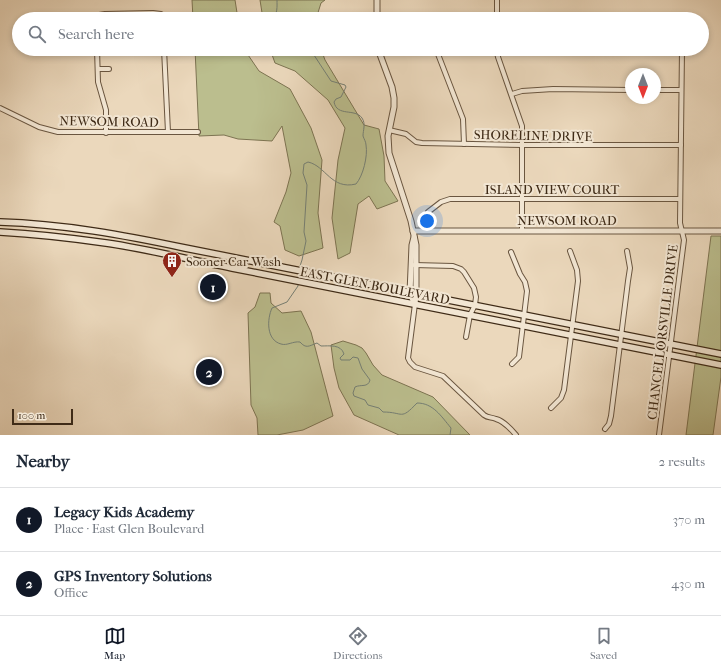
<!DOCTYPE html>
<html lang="en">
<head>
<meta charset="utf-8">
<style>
	body { margin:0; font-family:"IM FELL French Canon",serif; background:#f2f2f3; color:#1f2937 }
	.compass { position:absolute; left:625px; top:68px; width:36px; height:36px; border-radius:50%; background:#fff; box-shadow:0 2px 6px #0003; rotate:180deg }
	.scale { position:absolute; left:12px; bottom:10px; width:61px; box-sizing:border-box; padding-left:4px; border:2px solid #3f2b17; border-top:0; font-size:11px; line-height:14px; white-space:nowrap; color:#3f2b17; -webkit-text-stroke:3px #f2e6d3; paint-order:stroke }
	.you { position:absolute; left:427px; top:221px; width:14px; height:14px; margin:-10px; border:3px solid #fff; border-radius:50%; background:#1a73e8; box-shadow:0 0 0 6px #1a73e833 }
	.badge { display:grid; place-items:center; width:26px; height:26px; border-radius:50%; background:#111827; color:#fff; font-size:13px; font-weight:700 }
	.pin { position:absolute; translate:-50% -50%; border:2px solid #fff; box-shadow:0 1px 4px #0006 }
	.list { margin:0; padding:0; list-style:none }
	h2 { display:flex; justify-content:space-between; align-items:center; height:52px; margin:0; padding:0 16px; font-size:17px }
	h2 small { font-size:13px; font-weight:400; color:#747a83 }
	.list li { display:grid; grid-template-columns:26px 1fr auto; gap:12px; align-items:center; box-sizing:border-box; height:64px; padding:0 16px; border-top:1px solid #e0e1e3 }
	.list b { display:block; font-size:15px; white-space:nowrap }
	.list p { margin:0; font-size:13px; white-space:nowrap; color:#747a83 }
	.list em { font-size:13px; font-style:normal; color:#747a83 }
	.icon { flex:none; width:22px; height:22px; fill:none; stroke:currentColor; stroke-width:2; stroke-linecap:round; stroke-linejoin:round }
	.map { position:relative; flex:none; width:721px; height:435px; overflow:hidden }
	.search { position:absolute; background:#fff; box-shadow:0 2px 6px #0003; left:12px; right:12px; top:12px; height:44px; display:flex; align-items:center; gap:10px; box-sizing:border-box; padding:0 14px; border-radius:22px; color:#747a83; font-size:15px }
	.sheet { height:180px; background:#fff }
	nav { display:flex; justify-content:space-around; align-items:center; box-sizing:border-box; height:56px; border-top:1px solid #e0e1e3; background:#fff; font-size:11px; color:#747a83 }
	nav a { display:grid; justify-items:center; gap:2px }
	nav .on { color:#111827 }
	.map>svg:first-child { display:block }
	.green { fill:#bbbe8e; stroke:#7d7452 }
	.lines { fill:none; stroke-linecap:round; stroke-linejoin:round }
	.stream { stroke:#758076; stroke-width:1 }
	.minor-casing { stroke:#6a5640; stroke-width:6 }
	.tertiary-casing { stroke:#6a5640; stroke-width:7 }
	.secondary-casing { stroke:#3f2b17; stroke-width:8 }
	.minor { stroke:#f2e6d3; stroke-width:4 }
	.tertiary { stroke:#f2e6d3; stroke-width:5 }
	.secondary { stroke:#f2e6d3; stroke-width:5.5 }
	.labels { text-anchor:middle; stroke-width:4; stroke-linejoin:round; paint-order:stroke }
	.street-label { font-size:13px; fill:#3f2b17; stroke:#f2e6d3 }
	.poi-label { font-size:13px; fill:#3f2b17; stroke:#f2e6d3; text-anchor:start }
</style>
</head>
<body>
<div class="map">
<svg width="721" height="435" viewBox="0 0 721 435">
	<rect width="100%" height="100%" fill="#ebd8bc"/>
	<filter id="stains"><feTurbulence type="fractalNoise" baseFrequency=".005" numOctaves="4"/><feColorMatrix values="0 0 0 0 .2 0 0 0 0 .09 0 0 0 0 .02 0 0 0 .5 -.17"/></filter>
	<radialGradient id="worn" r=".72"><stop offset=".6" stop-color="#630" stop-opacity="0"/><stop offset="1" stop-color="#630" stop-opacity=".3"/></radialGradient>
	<g class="green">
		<polygon points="192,0 235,0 238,19 193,19"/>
		<polygon points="260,0 325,0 321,3 316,19 263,19"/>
		<polygon points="195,49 244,49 259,71 290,89 311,128 322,160 318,213 323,248 299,256 285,250 280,226 274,222 286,192 291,173 282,126 272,141 238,139 224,135 199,136"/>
		<polygon points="270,49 321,49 325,60 364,125 379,129 384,156 385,181 398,201 377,209 369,196 358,204 350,253 338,259 332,218 338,160 345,128 328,100 295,71 275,63"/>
		<polygon points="711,236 721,236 721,377 713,435 686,435"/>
		<polygon points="260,293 270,293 271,303 282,313 301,311 311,332 333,416 303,430 277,435 258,435 257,418 251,405 248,313 255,307"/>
		<polygon points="343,341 356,345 362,348 366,353 373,365 382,375 433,397 470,435 399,435 354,415 339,388 334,368 331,345"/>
	</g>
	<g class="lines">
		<g class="stream">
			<path d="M272,19C278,14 277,7 277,0"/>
			<path d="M299,269L302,260L306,241L304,232L307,185L303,173L304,164L308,162C326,166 331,190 356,184C363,176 368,156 366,145C366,142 364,139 363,136C363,130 366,124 362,118C355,108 337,117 334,102L336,99L341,97L346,87L345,85L331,81L310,49"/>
			<polyline points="298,279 299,272"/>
			<path d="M298,284V286L287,302L272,308C267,319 266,340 281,344C287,346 293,341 300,342C306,349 309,346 317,343L321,346C329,346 341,344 344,354L340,358L341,360H350L353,357L358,358L362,369L370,380C368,388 361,384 355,387L353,393L354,396L365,400L368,405L379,408L383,412C404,412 400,421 417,403C433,403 441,416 451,428L450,435"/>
		</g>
		<g class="minor-casing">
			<g id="minor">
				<polyline points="97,19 99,15 105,14 153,13 161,14 162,19"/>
				<polyline points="497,19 497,0"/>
				<polyline points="97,49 98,82 106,110 106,133"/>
				<polyline points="164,49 168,132"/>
				<polyline points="436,49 463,119 464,144"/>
				<polyline points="496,49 498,57 522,126 522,231"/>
				<polyline points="98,69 109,69"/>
				<polyline points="655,90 681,90"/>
				<polyline points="512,94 522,91 553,89 631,90"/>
				<polyline points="0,108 39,127 58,132 198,132"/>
				<polyline points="389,130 406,134 416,142 422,143 523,145 681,145"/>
				<polyline points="428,212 441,202 450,199 680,199"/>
				<polyline points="511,252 520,274 525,282 527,291 519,357 512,364"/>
				<polyline points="414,265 453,266 461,269 464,272 474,288 476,297 475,305 470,315 466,337"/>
				<path d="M415,304L408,358L410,362L415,367L443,376L484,415C488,418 491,417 496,419C504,421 511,429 516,435"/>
				<polyline points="551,408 561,398 564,390 578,281 577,270 570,251"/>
				<polyline points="605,429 609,424 611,416 628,281 630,268 627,251"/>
				<polyline points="659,435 684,240 680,223 682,49"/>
			</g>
		</g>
		<g class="tertiary-casing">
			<g id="tertiary">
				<polyline points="377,19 377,0"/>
				<polyline points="378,49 392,87 394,98 394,107 388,136 389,153 411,221 416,245 416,294 415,304"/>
				<polyline points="413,231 721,231"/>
				<polyline points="414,237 412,245 410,293 414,303"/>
			</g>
		</g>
		<g class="secondary-casing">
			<g id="secondary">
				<path d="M0,222C63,224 124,235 185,248L721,354"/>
				<path d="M0,232C35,234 71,238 106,243C148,249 190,260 232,268L721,365"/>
			</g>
		</g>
		<use href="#minor" class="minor"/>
		<use href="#tertiary" class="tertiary"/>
		<use href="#secondary" class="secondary"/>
	</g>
	<defs>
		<g id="building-pin" transform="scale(1)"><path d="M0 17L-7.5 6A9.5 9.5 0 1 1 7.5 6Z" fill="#8f2418" stroke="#f2e6d3"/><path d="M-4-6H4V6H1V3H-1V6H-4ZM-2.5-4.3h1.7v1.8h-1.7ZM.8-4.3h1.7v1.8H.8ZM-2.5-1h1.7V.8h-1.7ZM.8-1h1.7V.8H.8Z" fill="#fff"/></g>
	</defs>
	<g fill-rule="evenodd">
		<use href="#building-pin" x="172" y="261"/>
	</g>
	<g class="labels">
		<g class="street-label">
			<text transform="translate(109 121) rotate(1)" y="5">NEWSOM ROAD</text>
			<text transform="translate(533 135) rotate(1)" y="5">SHORELINE DRIVE</text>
			<text x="552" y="194">ISLAND VIEW COURT</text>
			<text x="567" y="225">NEWSOM ROAD</text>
			<text transform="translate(375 285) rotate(11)" y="5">EAST GLEN BOULEVARD</text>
			<text transform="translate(662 332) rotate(-83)" y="5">CHANCELLORSVILLE DRIVE</text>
		</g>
		<g class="poi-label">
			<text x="186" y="266">Sooner Car Wash</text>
		</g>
	</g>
	<rect width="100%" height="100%" filter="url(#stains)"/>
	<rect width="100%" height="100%" fill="url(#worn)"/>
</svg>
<svg class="compass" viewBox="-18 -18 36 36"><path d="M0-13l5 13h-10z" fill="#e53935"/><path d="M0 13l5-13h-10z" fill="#747a83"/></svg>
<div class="scale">100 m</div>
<div class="you"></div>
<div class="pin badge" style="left:213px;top:287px">1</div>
<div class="pin badge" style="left:209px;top:372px">2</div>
<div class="search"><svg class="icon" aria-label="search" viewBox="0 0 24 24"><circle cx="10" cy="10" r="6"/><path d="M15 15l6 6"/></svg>Search here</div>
</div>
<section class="sheet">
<h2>Nearby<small>2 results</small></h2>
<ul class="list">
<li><span class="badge">1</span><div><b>Legacy Kids Academy</b><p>Place · East Glen Boulevard</p></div><em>370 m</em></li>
<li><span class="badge">2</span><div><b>GPS Inventory Solutions</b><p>Office</p></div><em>430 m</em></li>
</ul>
</section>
<nav>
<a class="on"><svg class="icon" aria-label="map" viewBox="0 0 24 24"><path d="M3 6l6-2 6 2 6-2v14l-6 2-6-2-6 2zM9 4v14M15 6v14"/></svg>Map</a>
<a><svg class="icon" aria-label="directions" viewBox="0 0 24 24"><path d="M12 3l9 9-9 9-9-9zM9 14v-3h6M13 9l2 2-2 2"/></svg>Directions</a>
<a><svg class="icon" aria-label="saved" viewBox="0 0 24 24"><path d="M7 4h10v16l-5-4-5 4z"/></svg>Saved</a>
</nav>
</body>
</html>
